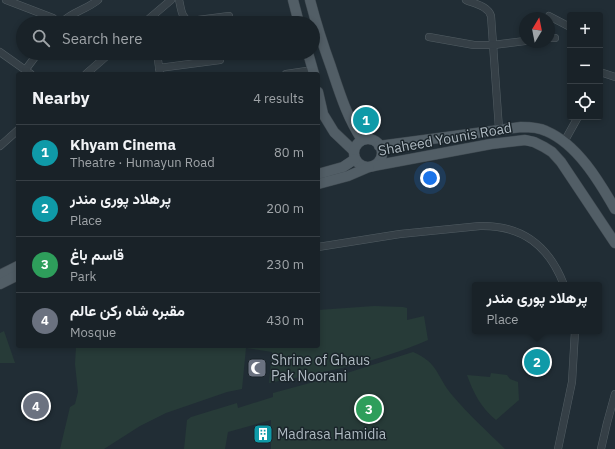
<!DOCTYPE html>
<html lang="en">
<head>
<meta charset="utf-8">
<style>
	body { margin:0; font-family:"IBM Plex Sans",Vazirmatn,sans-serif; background:#222a30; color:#f1f3f6 }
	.controls { position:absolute; right:12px; top:12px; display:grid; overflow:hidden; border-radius:4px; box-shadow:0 2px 6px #0003 }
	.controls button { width:36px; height:36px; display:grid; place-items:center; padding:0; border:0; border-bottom:1px solid #373f45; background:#192228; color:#f1f3f6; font:20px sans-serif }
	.compass { position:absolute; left:519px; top:12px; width:36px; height:36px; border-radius:50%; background:#192228; box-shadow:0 2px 6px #0003; rotate:10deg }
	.you { position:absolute; left:430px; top:178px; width:14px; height:14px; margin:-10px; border:3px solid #fff; border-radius:50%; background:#1a73e8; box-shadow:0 0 0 6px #1a73e833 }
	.badge { display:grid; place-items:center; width:26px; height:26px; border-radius:50%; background:#88c2ef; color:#fff; font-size:13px; font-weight:700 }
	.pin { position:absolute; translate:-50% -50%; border:2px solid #fff; box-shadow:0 1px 4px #0006 }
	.popup { position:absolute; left:472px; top:282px; width:130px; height:52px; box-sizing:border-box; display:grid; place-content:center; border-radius:4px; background:#192228; filter:drop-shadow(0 1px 3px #0005); font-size:13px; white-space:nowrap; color:#9fa4a8 }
	.popup b { font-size:15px; color:#f1f3f6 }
	.popup::after { content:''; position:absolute; left:50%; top:100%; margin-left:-8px; border:8px solid transparent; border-top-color:#192228 }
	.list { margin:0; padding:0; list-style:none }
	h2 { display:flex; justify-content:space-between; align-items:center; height:52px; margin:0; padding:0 16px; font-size:17px }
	h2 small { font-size:13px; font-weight:400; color:#9fa4a8 }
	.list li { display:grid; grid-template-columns:26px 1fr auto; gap:12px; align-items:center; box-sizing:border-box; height:56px; padding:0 16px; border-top:1px solid #373f45 }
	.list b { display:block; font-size:15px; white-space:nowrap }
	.list p { margin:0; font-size:13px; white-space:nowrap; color:#9fa4a8 }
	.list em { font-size:13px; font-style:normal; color:#9fa4a8 }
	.icon { flex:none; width:22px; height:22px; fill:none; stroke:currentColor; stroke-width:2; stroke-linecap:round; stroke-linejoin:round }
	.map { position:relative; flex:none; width:615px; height:449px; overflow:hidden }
	.search { position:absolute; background:#192228; box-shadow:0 2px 6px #0003; left:16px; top:16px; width:304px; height:44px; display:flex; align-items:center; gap:10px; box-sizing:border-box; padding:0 14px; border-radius:22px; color:#9fa4a8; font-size:15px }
	.panel { position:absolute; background:#192228; box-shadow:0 2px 6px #0003; left:16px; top:72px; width:304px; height:276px; border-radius:4px }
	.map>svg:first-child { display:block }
	.green { fill:#273b38 }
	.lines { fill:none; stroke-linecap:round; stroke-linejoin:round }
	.street-casing { stroke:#525d63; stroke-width:8 }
	.primary-casing { stroke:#3e484f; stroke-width:11 }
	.street { stroke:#353f46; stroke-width:7 }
	.primary { stroke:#525e66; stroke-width:10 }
	.labels { text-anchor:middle; stroke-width:3; stroke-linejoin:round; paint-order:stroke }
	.street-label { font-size:14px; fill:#afbac2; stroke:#1a242a }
	.poi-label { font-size:14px; fill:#afbac2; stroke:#1a242a; text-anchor:start }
</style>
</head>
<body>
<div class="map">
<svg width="615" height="449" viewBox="0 0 615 449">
	<rect width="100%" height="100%" fill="#212d35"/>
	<g class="green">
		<path d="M374,306L403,307L407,308V320L424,316L428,340C378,362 322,373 269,383L272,352L246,348L242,389L227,392L166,413L140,426L104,449H60L70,407L75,404L78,392L75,364L76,346H318V310Z"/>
		<polygon points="4,331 15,363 0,363 0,333"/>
		<path d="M413,352C439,363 436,376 452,395C468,414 487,431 505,449H271V420L228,432L225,449H184L187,420L191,417L237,403L238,408L273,397V393L347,373Z"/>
		<path d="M491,373L507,375L510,379L518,382L519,400L496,420C481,408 473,392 467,375L490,377Z"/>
	</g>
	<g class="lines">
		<g class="street-casing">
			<g id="street">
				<polyline points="6,0 53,18 59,23"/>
				<path d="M179,0C181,7 181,19 190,21L229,16"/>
				<path d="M466,0C475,4 488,6 491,16L499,129"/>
				<polyline points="549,16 570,27"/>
				<path d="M61,23C73,11 86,10 98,0"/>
				<polyline points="144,23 171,0"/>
				<polyline points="429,37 474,45 493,45 525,41"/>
				<polyline points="549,38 555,38"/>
				<polyline points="0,52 31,74"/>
				<polyline points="157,53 160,74"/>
				<polyline points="159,68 220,60"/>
				<polyline points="26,69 38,53"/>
				<polyline points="600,72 615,77"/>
				<polyline points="86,74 110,53"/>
				<polyline points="286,74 313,70"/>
				<polyline points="564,142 578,117"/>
				<polyline points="0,146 18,130"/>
				<path d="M318,247L400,234L480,226C523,225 549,246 564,285"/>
				<polyline points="558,449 572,382 575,331"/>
				<polyline points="601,449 607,423 615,394"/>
			</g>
		</g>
		<g class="primary-casing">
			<g id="primary">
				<polyline points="293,0 299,23"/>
				<path d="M310,0C316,23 323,45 331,67C340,94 347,117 362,140"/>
				<polyline points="308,53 314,74"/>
				<polyline points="318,92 323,114 334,132 354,151"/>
				<circle cx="368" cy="153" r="14"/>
				<path d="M379,146L521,127C529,127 538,127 546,131C577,144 599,181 615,209"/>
				<polyline points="373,166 491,144 525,140 534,142 544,147 552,152 561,162 615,243"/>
				<polyline points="318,174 343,167 355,159"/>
				<polyline points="318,184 348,176 369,167"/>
				<polyline points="0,275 18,266"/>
				<polyline points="0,284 18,275"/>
			</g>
		</g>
		<use href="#street" class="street"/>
		<use href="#primary" class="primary"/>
	</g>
	<defs>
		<g id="mosque-square" transform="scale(1)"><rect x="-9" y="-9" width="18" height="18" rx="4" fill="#6b7280" stroke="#1a242a"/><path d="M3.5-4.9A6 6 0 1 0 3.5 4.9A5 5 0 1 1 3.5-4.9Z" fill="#fff"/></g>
		<g id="building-square" transform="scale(1)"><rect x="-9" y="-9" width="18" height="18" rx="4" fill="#0f9aa8" stroke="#1a242a"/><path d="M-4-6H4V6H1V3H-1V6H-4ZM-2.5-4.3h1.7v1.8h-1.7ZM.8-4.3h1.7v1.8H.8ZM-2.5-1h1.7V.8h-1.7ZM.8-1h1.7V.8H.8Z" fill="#fff"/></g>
	</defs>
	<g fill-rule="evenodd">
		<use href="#mosque-square" x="257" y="368"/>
		<use href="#building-square" x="263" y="434"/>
	</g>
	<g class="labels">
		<g class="street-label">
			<text transform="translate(445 139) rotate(-10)" y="5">Shaheed Younis Road</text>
		</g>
		<g class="poi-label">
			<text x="271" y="365">Shrine of Ghaus<tspan x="271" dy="16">Pak Noorani</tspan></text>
			<text x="277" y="439">Madrasa Hamidia</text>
		</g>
	</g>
</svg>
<div class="controls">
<button>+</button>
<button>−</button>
<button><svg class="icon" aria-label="locate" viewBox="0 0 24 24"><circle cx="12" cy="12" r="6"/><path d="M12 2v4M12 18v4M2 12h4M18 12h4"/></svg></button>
</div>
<svg class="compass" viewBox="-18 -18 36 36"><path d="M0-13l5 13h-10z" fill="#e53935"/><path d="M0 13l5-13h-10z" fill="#9fa4a8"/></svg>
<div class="you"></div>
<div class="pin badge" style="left:366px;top:120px;background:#0f9aa8">1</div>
<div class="pin badge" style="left:537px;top:362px;background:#0f9aa8">2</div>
<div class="popup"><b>پرھلاد پوری مندر</b>Place</div>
<div class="pin badge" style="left:369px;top:409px;background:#2e9e5b">3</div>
<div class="pin badge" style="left:36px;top:406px;background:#6b7280">4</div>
<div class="search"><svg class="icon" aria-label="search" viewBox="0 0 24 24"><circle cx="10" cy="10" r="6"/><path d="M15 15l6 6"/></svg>Search here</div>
<section class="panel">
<h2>Nearby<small>4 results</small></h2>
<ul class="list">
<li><span class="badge" style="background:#0f9aa8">1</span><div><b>Khyam Cinema</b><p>Theatre · Humayun Road</p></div><em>80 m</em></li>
<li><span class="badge" style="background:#0f9aa8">2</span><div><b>پرھلاد پوری مندر</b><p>Place</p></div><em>200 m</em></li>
<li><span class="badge" style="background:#2e9e5b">3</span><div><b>قاسم باغ</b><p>Park</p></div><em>230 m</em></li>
<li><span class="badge" style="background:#6b7280">4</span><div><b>مقبرہ شاہ رکن عالم</b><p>Mosque</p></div><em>430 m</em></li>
</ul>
</section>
</div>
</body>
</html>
